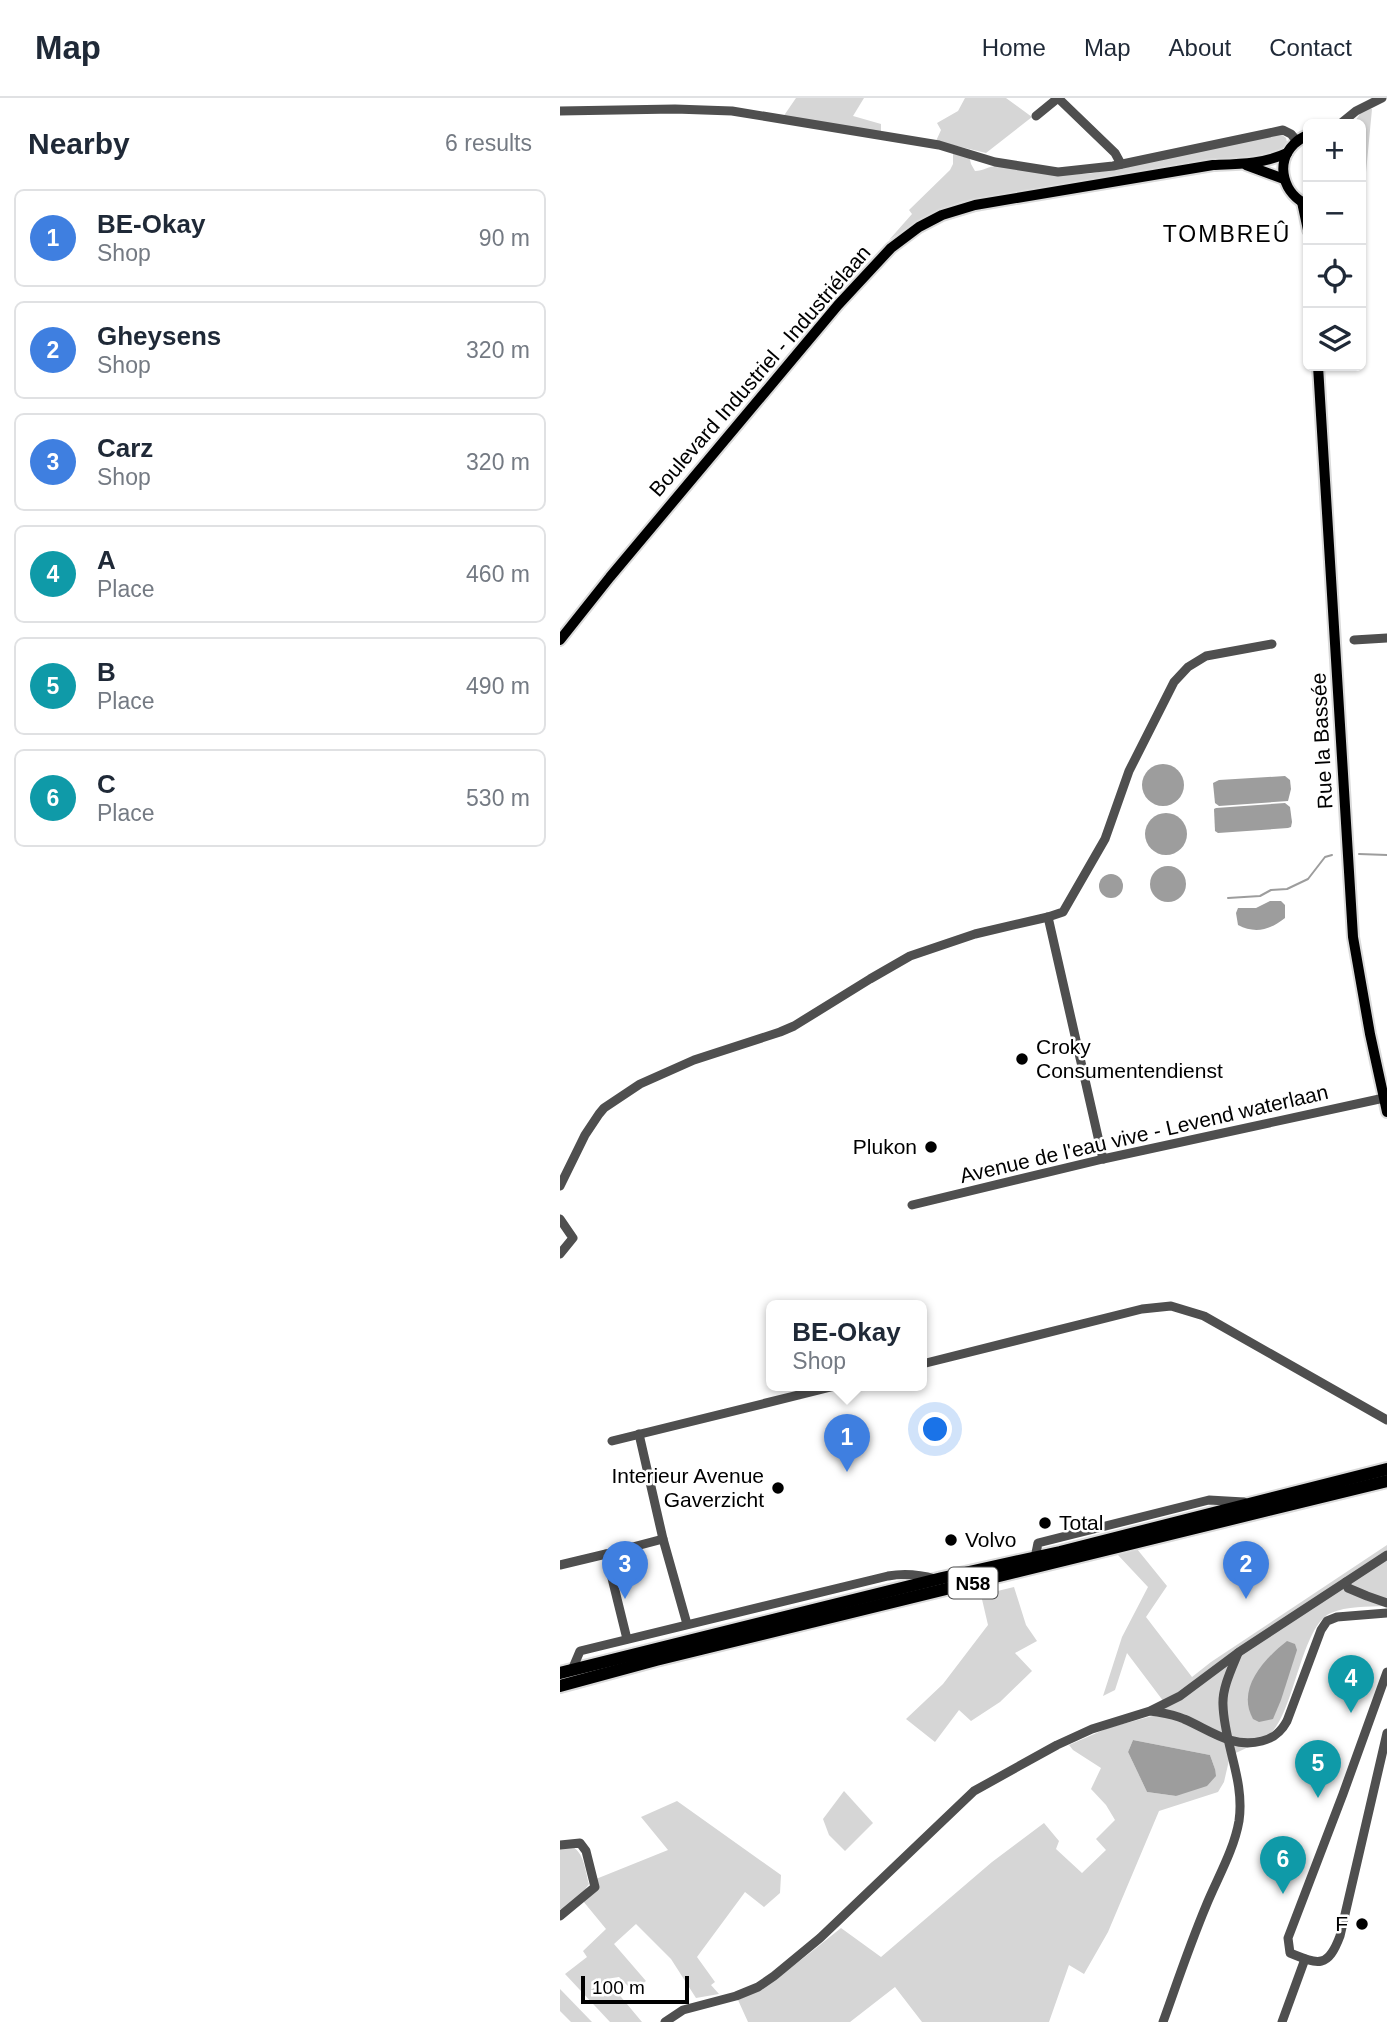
<!DOCTYPE html>
<html lang="en">
<head>
<meta charset="utf-8">
<style>
	body { margin:0; font-family:Helvetica,sans-serif; background:#f2f2f3; color:#1f2937 }
	.controls { position:absolute; right:21px; top:21px; display:grid; overflow:hidden; border-radius:10px; box-shadow:0 2px 5px #0004 }
	.controls button { width:63px; height:63px; display:grid; place-items:center; padding:0; border:0; border-bottom:2px solid #e0e1e3; background:#fff; color:#1f2937; font:35px sans-serif }
	.scale { position:absolute; left:21px; bottom:18px; width:108px; box-sizing:border-box; padding-left:7px; border:4px solid #000; border-top:0; font-size:19px; line-height:24px; white-space:nowrap; color:#000; -webkit-text-stroke:5px #fff; paint-order:stroke }
	.you { position:absolute; left:376px; top:1332px; width:24px; height:24px; margin:-18px; border:5px solid #fff; border-radius:50%; background:#1a73e8; box-shadow:0 0 0 10px #1a73e833 }
	.badge { display:grid; place-items:center; width:46px; height:46px; border-radius:50%; background:#7c3aed; color:#fff; font-size:23px; font-weight:700 }
	.pin { position:absolute; translate:-50% -58px; filter:drop-shadow(0 2px 4px #0008) }
	.pin::after { content:''; position:absolute; top:37px; width:24px; height:21px; background:inherit; clip-path:polygon(0 0,100% 0,50% 100%) }
	.popup { position:absolute; left:206px; top:1202px; width:161px; height:91px; box-sizing:border-box; display:grid; place-content:center; border-radius:10px; background:#fff; filter:drop-shadow(0 2px 5px #0005); font-size:23px; white-space:nowrap; color:#747a83 }
	.popup b { font-size:26px; color:#1f2937 }
	.popup::after { content:''; position:absolute; left:50%; top:100%; margin-left:-14px; border:14px solid transparent; border-top-color:#fff }
	.list { margin:0; padding:0; list-style:none }
	h2 { display:flex; justify-content:space-between; align-items:center; height:91px; margin:0; padding:0 28px; font-size:30px }
	h2 small { font-size:23px; font-weight:400; color:#747a83 }
	.list li { display:grid; grid-template-columns:46px 1fr auto; gap:21px; align-items:center; box-sizing:border-box; height:98px; margin:0 14px 14px; padding:0 14px; border:2px solid #e0e1e3; border-radius:10px }
	.list b { display:block; font-size:26px; white-space:nowrap }
	.list p { margin:0; font-size:23px; white-space:nowrap; color:#747a83 }
	.list em { font-size:23px; font-style:normal; color:#747a83 }
	.icon { flex:none; width:38px; height:38px; fill:none; stroke:currentColor; stroke-width:2; stroke-linecap:round; stroke-linejoin:round }
	.map { position:relative; flex:none; width:827px; height:1924px; overflow:hidden }
	header { display:flex; align-items:center; gap:42px; box-sizing:border-box; height:98px; padding:0 35px; background:#fff; border-bottom:2px solid #e0e1e3 }
	header strong { font-size:33px }
	nav { display:flex; gap:38px; margin-inline-start:auto; font-size:24px }
	main { display:flex }
	aside { flex:1; background:#fff }
	.map>svg:first-child { display:block }
	.green { fill:#d6d6d6; fill-rule:evenodd }
	.water { fill:#9d9d9d }
	.lines { fill:none; stroke-linecap:round; stroke-linejoin:round }
	.stream { stroke:#9d9d9d; stroke-width:2 }
	.major-casing { stroke:#dbdbdb; stroke-width:14 }
	.highway-casing { stroke:#dbdbdb; stroke-width:16 }
	.minor { stroke:#4f4f4f; stroke-width:9 }
	.major { stroke:#000; stroke-width:10 }
	.highway { stroke:#000; stroke-width:12 }
	.poi-dot { fill:#000; stroke:#fff; stroke-width:2.5 }
	.labels { text-anchor:middle; stroke-width:5; stroke-linejoin:round; paint-order:stroke }
	.shield { fill:#fff; stroke:#4c4c4c; stroke-width:2 }
	.shield-label { font-size:19px; font-weight:bold; fill:#000 }
	.street-label { font-size:21px; fill:#000; stroke:#fff }
	.poi-label { font-size:21px; fill:#000; stroke:#fff; text-anchor:start }
	.neighbourhood-label { font-size:23px; letter-spacing:2px; fill:#000; stroke:#fff }
</style>
</head>
<body>
<header>
<strong>Map</strong>
<nav><a>Home</a><a>Map</a><a>About</a><a>Contact</a></nav>
</header>
<main>
<aside>
<h2>Nearby<small>6 results</small></h2>
<ul class="list">
<li><span class="badge" style="background:#3f7fe0">1</span><div><b>BE-Okay</b><p>Shop</p></div><em>90 m</em></li>
<li><span class="badge" style="background:#3f7fe0">2</span><div><b>Gheysens</b><p>Shop</p></div><em>320 m</em></li>
<li><span class="badge" style="background:#3f7fe0">3</span><div><b>Carz</b><p>Shop</p></div><em>320 m</em></li>
<li><span class="badge" style="background:#0f9aa8">4</span><div><b>A</b><p>Place</p></div><em>460 m</em></li>
<li><span class="badge" style="background:#0f9aa8">5</span><div><b>B</b><p>Place</p></div><em>490 m</em></li>
<li><span class="badge" style="background:#0f9aa8">6</span><div><b>C</b><p>Place</p></div><em>530 m</em></li>
</ul>
</aside>
<div class="map">
<svg width="827" height="1924" viewBox="0 0 827 1924">
	<rect width="100%" height="100%" fill="#fff"/>
	<g class="green">
		<polygon points="236,0 304,0 293,18 321,26 321,35 223,19"/>
		<polygon points="405,0 446,0 472,19 426,55 376,43 381,32 377,25 398,13"/>
		<polygon points="810,11 812,11 805,85 801,98 801,26 793,26 800,16"/>
		<path d="M721,36L726,40L727,44C724,49 720,54 715,56C697,64 665,61 645,62L401,104L370,116L329,142L352,116L349,112L390,72L393,66V52L409,57L411,66L415,73C423,73 429,68 437,68C470,74 500,79 534,75Z"/>
		<path d="M827,1447V1505L825,1508C807,1509 787,1508 771,1515C742,1527 735,1609 712,1634C702,1644 683,1651 670,1658L664,1684L658,1694L599,1713L548,1834L524,1876L509,1867L489,1924H362L335,1889L290,1924H188L178,1902C217,1884 248,1856 281,1830L321,1859L432,1764L484,1725L499,1743L496,1751L522,1775L546,1752L536,1741L555,1722L546,1707L531,1691L541,1670L513,1652L509,1647L548,1630L592,1618L607,1608L567,1555L555,1592L543,1598L562,1539L588,1489L557,1456L577,1451L607,1488L586,1519L632,1579L651,1564ZM573,1642L650,1657L655,1671L616,1698L587,1694L568,1654Z"/>
		<polygon points="454,1489 466,1527 477,1543 455,1555 472,1573 440,1604 411,1623 399,1612 375,1644 346,1621 383,1586 428,1527 421,1497"/>
		<polygon points="284,1693 313,1725 285,1753 269,1737 263,1721"/>
		<polygon points="117,1703 221,1777 220,1795 204,1809 185,1794 137,1859 155,1884 151,1887 159,1896 136,1900 111,1861 76,1826 54,1846 86,1883 73,1893 59,1879 46,1881 82,1924 50,1924 5,1876 27,1859 23,1853 46,1831 23,1803 36,1781 108,1752 81,1719"/>
		<path d="M13,1749C25,1757 25,1773 29,1786L22,1796L2,1813L0,1811V1751Z"/>
		<polygon points="0,1891 32,1924 11,1924 0,1913"/>
	</g>
	<g class="water">
		<circle cx="603" cy="687" r="21"/>
		<polygon points="725,678 730,682 731,691 728,703 659,708 655,705 653,685 659,682"/>
		<polygon points="725,705 730,709 732,724 731,729 728,730 658,735 655,733 654,711 656,710"/>
		<circle cx="606" cy="736" r="21"/>
		<circle cx="608" cy="786" r="18"/>
		<circle cx="551" cy="788" r="12"/>
		<path d="M710,803H721L725,807V820C710,832 695,836 678,827L676,815L678,810H696Z"/>
		<path d="M727,1543L735,1546L737,1552L721,1602L713,1621L699,1624L693,1621C676,1591 704,1561 727,1543Z"/>
		<polygon points="573,1642 650,1657 655,1671 656,1678 647,1688 616,1698 587,1694 568,1654"/>
	</g>
	<g class="lines">
		<g class="stream">
			<polyline points="799,756 827,757"/>
			<polyline points="668,800 700,798 711,792 727,791 748,781 765,759 772,757"/>
		</g>
		<g class="major-casing">
			<g id="major">
				<path d="M748,37C743,39 738,42 734,46C714,66 724,97 748,107"/>
				<polyline points="686,67 724,81"/>
				<polyline points="742,104 748,132"/>
				<polyline points="758,268 793,839 810,936 827,1014"/>
				<path d="M0,542L50,479L278,207L331,150L359,129L382,117L415,107L653,67C678,66 704,66 727,55"/>
			</g>
		</g>
		<g class="highway-casing">
			<g id="highway">
				<polyline points="0,1575 382,1480 500,1454 827,1371"/>
				<polyline points="0,1588 96,1562 827,1383"/>
			</g>
		</g>
		<g class="minor">
			<polyline points="498,0 555,55 561,66"/>
			<polyline points="0,13 115,11 172,13 379,47 435,64 498,74 553,68 723,32 731,36 737,43"/>
			<polyline points="476,18 498,0"/>
			<polyline points="780,26 796,13 822,0"/>
			<polyline points="794,542 827,540"/>
			<polyline points="488,819 543,1061"/>
			<polyline points="0,1088 25,1037 39,1016 44,1010 80,986 134,962 220,934 234,928 310,881 350,858 415,836 488,819 503,814 545,741 569,673 614,584 628,569 646,558 712,546"/>
			<polyline points="352,1107 543,1061 824,1000"/>
			<polyline points="0,1121 13,1140 0,1156"/>
			<polyline points="362,1266 582,1211 611,1208 644,1218 827,1322"/>
			<polyline points="79,1336 103,1441 127,1526"/>
			<polyline points="52,1343 275,1288"/>
			<polyline points="475,1460 478,1445 649,1402 684,1404"/>
			<polyline points="0,1467 46,1456"/>
			<polyline points="786,1484 788,1490 807,1498 827,1505"/>
			<polyline points="67,1541 46,1456 103,1441"/>
			<path d="M12,1572L20,1553L328,1478C345,1475 358,1476 375,1481"/>
			<path d="M827,1574L783,1696L728,1840L730,1855C759,1867 768,1870 780,1838L827,1635"/>
			<path d="M591,1613C602,1615 613,1616 624,1621C650,1632 672,1651 702,1643C714,1640 721,1634 727,1623L761,1532L767,1523L777,1519L827,1515"/>
			<polyline points="0,1747 20,1745 26,1753 35,1789 0,1818"/>
			<polyline points="105,1924 123,1912 176,1898 198,1889 214,1878 260,1840 414,1693 497,1647 532,1631 590,1613 620,1598 679,1554 827,1457"/>
			<path d="M603,1924C617,1885 630,1846 646,1808C657,1781 674,1752 679,1723C685,1682 664,1646 663,1607C662,1590 672,1570 678,1555"/>
			<polyline points="722,1924 745,1861"/>
		</g>
		<use href="#major" class="major"/>
		<use href="#highway" class="highway"/>
	</g>
	<g class="poi-dot">
		<circle cx="462" cy="961" r="7"/>
		<circle cx="371" cy="1049" r="7"/>
		<circle cx="218" cy="1390" r="7"/>
		<circle cx="485" cy="1425" r="7"/>
		<circle cx="391" cy="1442" r="7"/>
		<circle cx="802" cy="1826" r="7"/>
	</g>
	<g class="labels">
		<rect class="shield" x="388.5" y="1469.5" width="49" height="31" rx="5"/>
		<g class="shield-label">
			<text x="413" y="1492">N58</text>
		</g>
		<g class="street-label">
			<text transform="translate(200 273) rotate(-49)" y="7">Boulevard Industriel - Industriélaan</text>
			<text transform="translate(762 643) rotate(-93)" y="7">Rue la Bassée</text>
			<text transform="translate(584 1036) rotate(-13)" y="7">Avenue de l'eau vive - Levend waterlaan</text>
		</g>
		<g class="poi-label">
			<text x="476" y="956">Croky<tspan x="476" dy="24">Consumentendienst</tspan></text>
			<text x="357" y="1056" text-anchor="end">Plukon</text>
			<text x="204" y="1385" text-anchor="end">Interieur Avenue<tspan x="204" dy="24">Gaverzicht</tspan></text>
			<text x="499" y="1432">Total</text>
			<text x="405" y="1449">Volvo</text>
			<text x="788" y="1833" text-anchor="end">F</text>
		</g>
		<g class="neighbourhood-label">
			<text x="667" y="144">TOMBREÛ</text>
		</g>
	</g>
</svg>
<div class="controls">
<button>+</button>
<button>−</button>
<button><svg class="icon" aria-label="locate" viewBox="0 0 24 24"><circle cx="12" cy="12" r="6"/><path d="M12 2v4M12 18v4M2 12h4M18 12h4"/></svg></button>
<button><svg class="icon" aria-label="layers" viewBox="0 0 24 24"><path d="M12 4l9 5-9 5-9-5zM3 14l9 5 9-5"/></svg></button>
</div>
<div class="scale">100 m</div>
<div class="you"></div>
<div class="pin badge" style="left:287px;top:1374px;background:#3f7fe0">1</div>
<div class="popup"><b>BE-Okay</b>Shop</div>
<div class="pin badge" style="left:686px;top:1501px;background:#3f7fe0">2</div>
<div class="pin badge" style="left:65px;top:1501px;background:#3f7fe0">3</div>
<div class="pin badge" style="left:791px;top:1615px;background:#0f9aa8">4</div>
<div class="pin badge" style="left:758px;top:1700px;background:#0f9aa8">5</div>
<div class="pin badge" style="left:723px;top:1796px;background:#0f9aa8">6</div>
</div>
</main>
</body>
</html>
